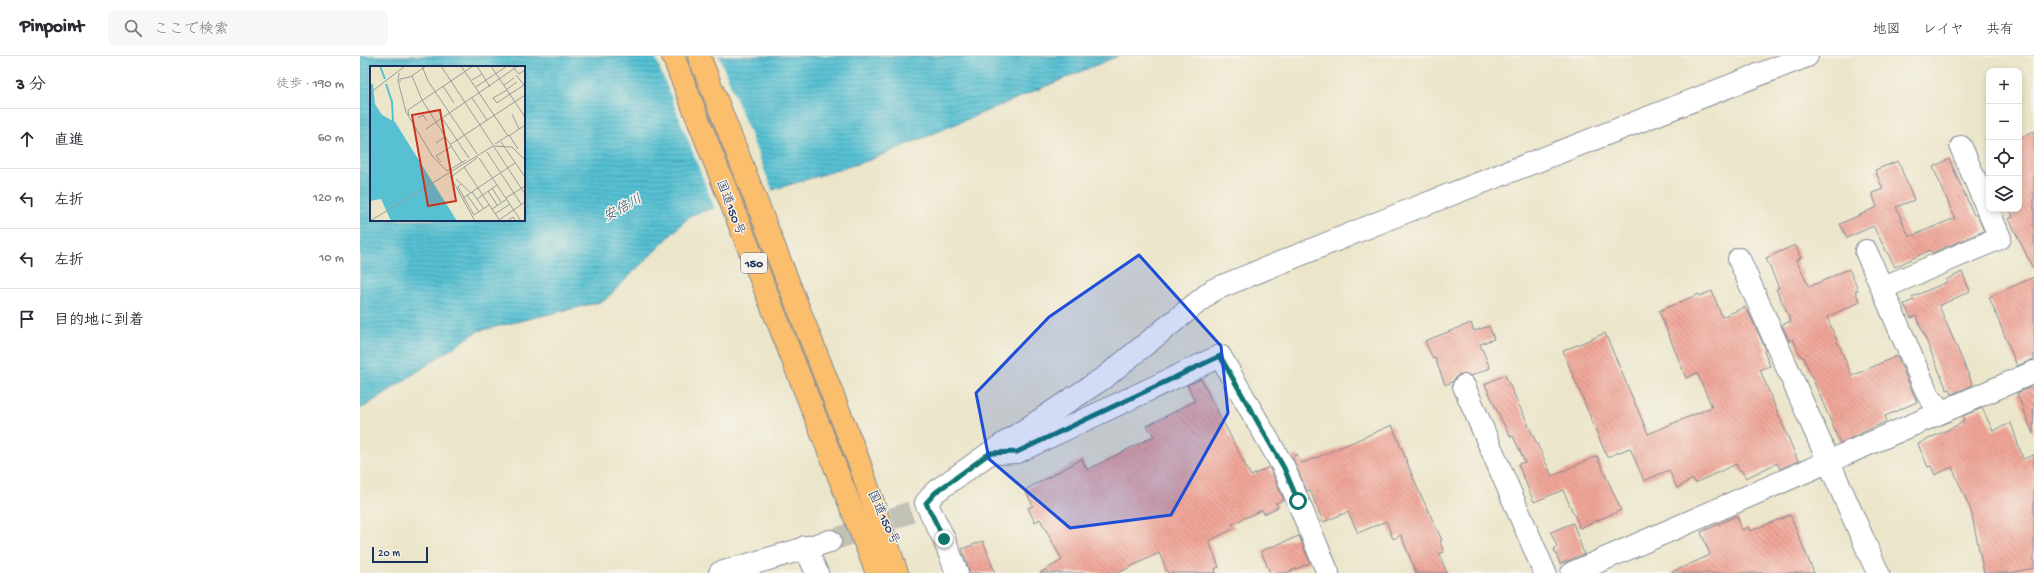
<!DOCTYPE html>
<html lang="ja">
<head>
<meta charset="utf-8">
<style>
	body { margin:0; font-family:"Gochi Hand","Klee One",sans-serif; background:#f7f7f7; color:#2b2b33 }
	.controls { position:absolute; right:12px; top:12px; display:grid; overflow:hidden; border-radius:8px; box-shadow:0 2px 6px #0003 }
	.controls button { width:36px; height:36px; display:grid; place-items:center; padding:0; border:0; border-bottom:1px solid #e1e1e2; background:#fff; color:#2b2b33; font:20px sans-serif }
	.scale { position:absolute; left:12px; bottom:10px; width:56px; box-sizing:border-box; padding-left:4px; border:2px solid #1b2f5e; border-top:0; font-size:11px; line-height:14px; white-space:nowrap; color:#1b2f5e; -webkit-text-stroke:3px #f7f3e8; paint-order:stroke }
	.stop { position:absolute; width:12px; height:12px; margin:-9px; border:3px solid #0f766e; border-radius:50%; background:#fff }
	.stop.end { background:#0f766e; border-color:#fff; box-shadow:0 1px 4px #0008 }
	.list { margin:0; padding:0; list-style:none }
	h2 { display:flex; justify-content:space-between; align-items:center; height:52px; margin:0; padding:0 16px; font-size:17px }
	h2 small { font-size:13px; font-weight:400; color:#7c7c81 }
	.list li { display:grid; grid-template-columns:26px 1fr auto; gap:12px; align-items:center; box-sizing:border-box; height:60px; padding:0 16px; border-top:1px solid #e1e1e2 }
	.list b { display:block; font-size:15px; white-space:nowrap }
	.list em { font-size:13px; font-style:normal; color:#7c7c81 }
	.icon { flex:none; width:22px; height:22px; fill:none; stroke:currentColor; stroke-width:2; stroke-linecap:round; stroke-linejoin:round }
	.map { position:relative; flex:none; width:1674px; height:517px; overflow:hidden }
	header { display:flex; align-items:center; gap:24px; box-sizing:border-box; height:56px; padding:0 20px; background:#fff; border-bottom:1px solid #e1e1e2 }
	header strong { font-size:19px }
	nav { display:flex; gap:22px; margin-inline-start:auto; font-size:14px }
	.search { width:280px; height:36px; background:#f7f7f7; display:flex; align-items:center; gap:10px; box-sizing:border-box; padding:0 14px; border-radius:8px; color:#7c7c81; font-size:15px }
	main { display:flex }
	aside { flex:1; background:#fff }
	.map>svg:first-child { display:block }
	.water { fill:url(#water-rules); stroke:#397898; fill-rule:evenodd }
	.pier { fill:#ebe5c9 }
	.building { fill:url(#building-back-hatch) }
	.lines { fill:none; stroke-linecap:round; stroke-linejoin:round }
	.minor-tunnel { stroke:#c1c1b4; stroke-width:22; stroke-dasharray:22 11; stroke-linecap:butt }
	.minor-casing { stroke:#838a94; stroke-width:24 }
	.highway-casing { stroke:#838a94; stroke-width:24 }
	.minor { stroke:#fff; stroke-width:22 }
	.highway { stroke:#fabe6d; stroke-width:22 }
	.route { stroke:#0f766e; stroke-width:5 }
	.marked { fill:#1d4ed8; fill-opacity:0.2; stroke:#1d4ed8; stroke-width:3; stroke-linejoin:round }
	.labels { text-anchor:middle; stroke-width:3; stroke-linejoin:round; paint-order:stroke }
	.shield { fill:#f7f3e8; stroke:#5d6a87; stroke-width:1 }
	.shield-label { font-size:12px; font-weight:bold; fill:#1b2f5e }
	.street-label { font-size:13px; fill:#1b2f5e; stroke:#f7f3e8 }
	.water-label { font-size:14px; font-style:italic; fill:#2a547b; stroke:#f7f3e8 }
	.inset-river { fill:none; stroke:#57c1d3; stroke-width:2 }
	.inset-road { fill:none; stroke:#989c9e; stroke-width:1 }
	.view { fill:#c8321e; fill-opacity:0.15; stroke:#c8321e; stroke-width:2 }
	.inset-edge { fill:none; stroke:#1b2f5e; stroke-width:2 }
</style>
</head>
<body>
<header>
<strong>Pinpoint</strong>
<div class="search"><svg class="icon" aria-label="search" viewBox="0 0 24 24"><circle cx="10" cy="10" r="6"/><path d="M15 15l6 6"/></svg>ここで検索</div>
<nav><a>地図</a><a>レイヤ</a><a>共有</a></nav>
</header>
<main>
<aside>
<h2>3 分<small>徒歩 · 190 m</small></h2>
<ul class="list">
<li><svg class="icon" aria-label="ahead" viewBox="0 0 24 24"><path d="M12 20V5M6 11l6-6 6 6"/></svg><div><b>直進</b></div><em>60 m</em></li>
<li><svg class="icon" aria-label="left" viewBox="0 0 24 24"><path d="M17 20v-9H6M10 6l-5 5 5 5"/></svg><div><b>左折</b></div><em>120 m</em></li>
<li><svg class="icon" aria-label="left" viewBox="0 0 24 24"><path d="M17 20v-9H6M10 6l-5 5 5 5"/></svg><div><b>左折</b></div><em>10 m</em></li>
<li><svg class="icon" aria-label="arrive" viewBox="0 0 24 24"><path d="M6 21V4h12l-3 4 3 4H6"/></svg><div><b>目的地に到着</b></div></li>
</ul>
</aside>
<div class="map">
<svg width="1674" height="517" viewBox="0 0 1674 517">
	<defs>
		<pattern id="water-rules" width="6" height="5" patternUnits="userSpaceOnUse"><rect width="6" height="5" fill="#57c1d3"/><path d="M0 2.5h6" fill="none" stroke="#479dae"/></pattern>
		<pattern id="building-back-hatch" width="6" height="6" patternUnits="userSpaceOnUse"><rect width="6" height="6" fill="#f1a699"/><path d="M-1 5l2 2M0 0l6 6M5-1l2 2" fill="none" stroke="#c28880"/></pattern>
	</defs>
	<rect width="100%" height="100%" fill="#f7f3e8"/>
	<filter id="ink" filterUnits="userSpaceOnUse"><feTurbulence type="fractalNoise" baseFrequency=".025" numOctaves="2"/><feDisplacementMap in="SourceGraphic" scale="8" xChannelSelector="R" yChannelSelector="G"/><feConvolveMatrix kernelMatrix="1 2 1 2 8 2 1 2 1" color-interpolation-filters="sRGB"/></filter>
	<filter id="wash" filterUnits="userSpaceOnUse"><feTurbulence type="fractalNoise" baseFrequency=".012" numOctaves="4" result="noise"/><feDisplacementMap in="SourceGraphic" scale="16" xChannelSelector="R" yChannelSelector="G"/><feGaussianBlur stdDeviation="0.9" result="paint"/><feColorMatrix in="noise" values="0 0 0 0 0 0 0 0 0 0 0 0 0 0 0 0 0 1.4 0 .05"/><feComposite in="paint" operator="in"/></filter>
	<g filter="url(#wash)">
		<rect width="100%" height="100%" fill="#ebe5c9"/>
		<path class="water" d="M0,0H758L510,104L331,159L244,245L118,275L4,351L0,352ZM11,11H164V164H11Z"/>
		<polygon class="pier" points="295,0 359,0 413,136 355,153"/>
		<g id="blocks">
			<g class="building">
				<polygon points="1674,75 1674,214 1649,163 1653,161 1650,153 1659,153 1659,82"/>
				<polygon points="1589,103 1614,159 1617,159 1624,175 1572,197 1570,194 1535,211 1513,170 1487,182 1480,168 1517,151 1512,137 1523,133 1515,114 1538,105 1554,144 1536,151 1549,181 1595,162 1573,111"/>
				<polygon points="1435,189 1441,202 1436,204 1449,231 1489,213 1495,226 1498,234 1495,235 1500,246 1467,261 1492,320 1537,300 1557,346 1525,360 1527,365 1480,387 1443,300 1441,301 1433,283 1429,285 1422,269 1431,265 1416,233 1419,232 1406,202"/>
				<polygon points="1602,216 1610,235 1579,250 1613,329 1592,338 1590,333 1587,334 1556,260 1551,262 1544,248 1554,244 1552,241 1587,226 1586,224"/>
				<polygon points="1674,221 1674,303 1657,310 1629,241"/>
				<polygon points="1352,235 1362,261 1385,251 1387,256 1388,255 1406,294 1404,295 1410,310 1400,314 1438,405 1420,413 1417,407 1386,422 1381,414 1379,415 1376,408 1335,427 1333,423 1317,432 1309,414 1284,425 1270,392 1247,401 1203,295 1245,277 1288,378 1352,351 1337,317 1326,322 1299,255 1339,238 1340,240"/>
				<polygon points="1111,267 1114,275 1129,270 1134,283 1120,288 1130,312 1111,320 1099,318 1092,326 1085,329 1075,302 1073,303 1065,285"/>
				<polygon points="1145,319 1192,420 1237,400 1261,454 1220,472 1203,434 1174,446 1158,408 1165,406 1153,380 1151,381 1142,365 1125,328"/>
				<polygon points="841,323 891,420 909,411 924,444 916,447 918,451 904,458 902,454 872,468 875,472 849,485 859,511 855,513 856,517 808,517 799,497 758,517 680,517 702,504 680,463 675,466 668,452 673,450 665,434 722,403 727,414 794,380 787,370 835,345 827,329"/>
				<polygon points="1671,331 1674,339 1673,378 1657,337"/>
				<polygon points="1622,352 1633,375 1651,367 1663,403 1674,399 1674,512 1650,517 1624,517 1611,455 1592,411 1575,419 1571,410 1568,411 1558,388 1604,366 1603,360"/>
				<polygon points="1032,369 1057,431 1082,484 1080,485 1084,496 1079,498 1087,517 1056,517 1041,479 1033,483 1026,465 998,477 988,456 963,466 950,434 947,435 932,401 937,398 942,407 956,402"/>
				<polygon points="1430,459 1454,517 1310,517 1350,499 1341,476 1377,460 1382,474 1388,471 1390,475"/>
				<polygon points="1213,467 1224,498 1200,508 1194,493 1197,491 1191,476"/>
				<polygon points="939,480 950,507 926,517 910,517 901,495"/>
				<polygon points="623,485 635,517 610,517 602,493"/>
			</g>
		</g>
	</g>
	<g filter="url(#ink)">
		<use href="#blocks" fill-opacity="0" stroke="#838a94" stroke-width="1"/>
		<g class="lines">
			<polyline class="minor-tunnel" points="470,485 551,456"/>
			<g class="minor-casing">
				<g id="minor">
					<polyline points="1506,195 1568,339 1581,356"/>
					<polyline points="1379,203 1518,517"/>
					<polyline points="1522,232 1640,182 1601,91"/>
					<polyline points="1104,330 1185,517"/>
					<polyline points="640,397 657,396 860,300 924,412 968,517"/>
					<polyline points="445,491 457,517"/>
					<polyline points="360,517 470,485"/>
					<polyline points="597,517 584,483 566,447 575,436 630,397 745,321 853,234 1035,160 1447,0"/>
					<polyline points="1212,517 1674,316"/>
				</g>
			</g>
			<g class="highway-casing">
				<g id="highway">
					<polyline points="313,0 517,517"/>
					<polyline points="339,0 499,406 537,517"/>
				</g>
			</g>
			<use href="#minor" class="minor"/>
			<use href="#highway" class="highway"/>
		</g>
	</g>
	<g class="lines" filter="url(#ink)">
		<polyline class="route" points="584,483 566,447 576,436 630,397 657,396 860,300 924,412 938,445"/>
	</g>
	<path class="marked" d="M779,199L861,290L868,357L811,459L710,472L629,403L616,337L689,261Z"/>
	<g class="labels">
		<rect class="shield" x="381" y="197" width="26" height="20" rx="3"/>
		<g class="shield-label">
			<text x="394" y="211">150</text>
		</g>
		<g class="street-label">
			<text transform="translate(372 151) rotate(69)" y="5">国道150号</text>
			<text transform="translate(525 461) rotate(65)" y="5">国道150号</text>
		</g>
		<g class="water-label">
			<text transform="translate(262 151) rotate(-29)" y="5">安倍川</text>
		</g>
	</g>
	<g transform="translate(10 10)">
		<rect width="155" height="155" fill="#ebe5c9"/>
		<path d="M0,16L3,19L5,38L12,49L25,56L87,155H21L11,133L0,135Z" fill="#57c1d3"/>
		<path class="inset-river" d="M10,0L15,13M16,18L22,36L23,55"/>
		<path class="inset-road" d="M52,0L58,15L107,88M71,0L123,79M91,0L138,70M121,0L155,51M142,0L149,8L155,4M29,7L28,15L36,46L63,91L77,105L96,94M112,8L120,21M42,10L52,34L92,97M102,14L112,8L107,0M30,16V13L40,11L56,0M134,19L144,12M73,20L84,37M106,21L137,0M137,23L147,16M137,24L123,32L127,37L140,28M0,27L35,0M140,28L154,19L146,9M102,32L117,54M142,48L149,63M39,50L38,44L103,0M48,52L53,49L57,55M72,52L99,92M56,63L148,0M139,70L155,59M131,76L155,111M66,77L76,70M81,78L155,29M125,78L139,69L148,83M124,81L155,128M117,86L151,138M109,92L151,155M71,96L66,90L82,80M94,101L130,155M80,110L105,155M81,111L108,91M86,113L101,127M91,118L88,121L104,149L119,139M122,122L131,136M118,125L127,139M102,126L114,143M97,129L109,146M93,132L145,97M136,132L155,120M107,133L127,119M122,143L137,133M125,148L140,138M129,154L155,136M0,155L123,80L142,81L155,94M137,155L143,151L146,155"/>
		<path class="view" d="M70,44L86,135L58,140L42,49Z"/>
		<rect width="155" height="155" class="inset-edge"/>
	</g>
</svg>
<div class="controls">
<button>+</button>
<button>−</button>
<button><svg class="icon" aria-label="locate" viewBox="0 0 24 24"><circle cx="12" cy="12" r="6"/><path d="M12 2v4M12 18v4M2 12h4M18 12h4"/></svg></button>
<button><svg class="icon" aria-label="layers" viewBox="0 0 24 24"><path d="M12 4l9 5-9 5-9-5zM3 14l9 5 9-5"/></svg></button>
</div>
<div class="scale">20 m</div>
<div class="stop" style="left:938px;top:445px"></div>
<div class="stop end" style="left:584px;top:483px"></div>
</div>
</main>
</body>
</html>
